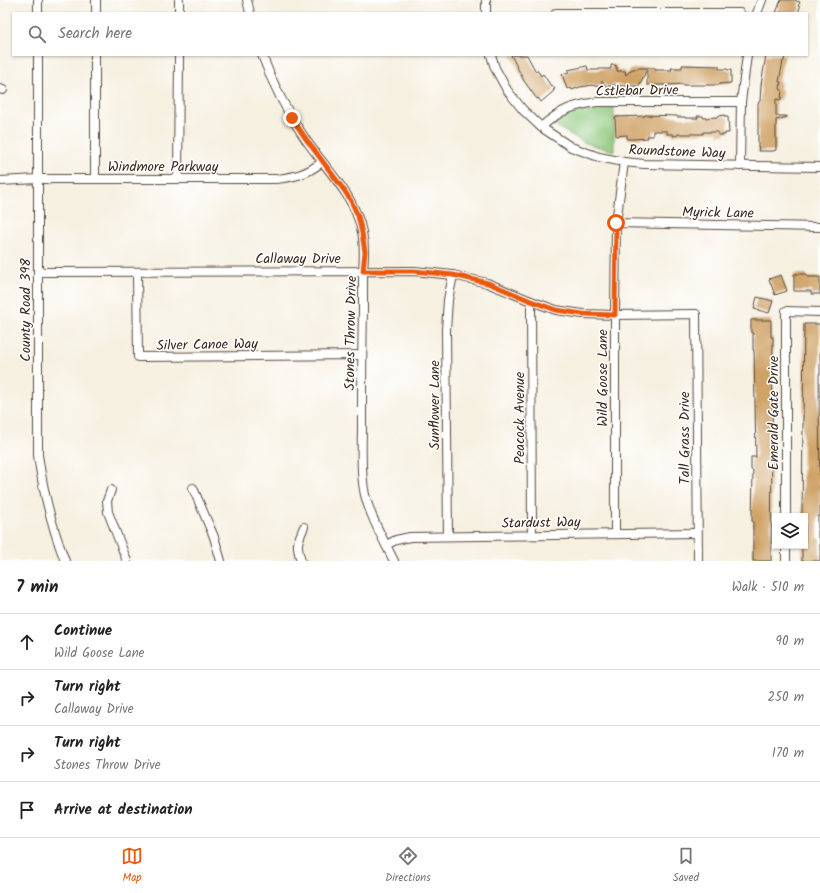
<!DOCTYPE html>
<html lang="en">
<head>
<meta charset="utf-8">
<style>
	body { margin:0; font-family:Kalam,sans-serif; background:#f6f6f6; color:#222 }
	.controls { position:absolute; right:12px; bottom:12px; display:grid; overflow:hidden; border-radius:0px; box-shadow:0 1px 3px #0004 }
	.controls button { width:36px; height:36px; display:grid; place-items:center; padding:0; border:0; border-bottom:1px solid #e0e0e0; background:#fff; color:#222; font:20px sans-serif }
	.stop { position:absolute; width:12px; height:12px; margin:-9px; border:3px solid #ea580c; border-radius:50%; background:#fff }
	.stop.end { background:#ea580c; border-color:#fff; box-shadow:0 1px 4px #0008 }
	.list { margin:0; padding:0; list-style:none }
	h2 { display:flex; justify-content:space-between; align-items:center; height:52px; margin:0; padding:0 16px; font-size:17px }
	h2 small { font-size:13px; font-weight:400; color:#767676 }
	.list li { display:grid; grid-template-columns:26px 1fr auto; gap:12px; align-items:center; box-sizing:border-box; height:56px; padding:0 16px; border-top:1px solid #e0e0e0 }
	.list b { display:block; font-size:15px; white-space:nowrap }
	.list p { margin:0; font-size:13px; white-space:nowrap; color:#767676 }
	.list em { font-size:13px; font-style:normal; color:#767676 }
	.icon { flex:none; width:22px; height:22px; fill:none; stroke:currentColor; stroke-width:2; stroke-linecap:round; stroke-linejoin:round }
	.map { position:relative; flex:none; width:820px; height:561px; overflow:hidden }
	.search { position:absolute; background:#fff; box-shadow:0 1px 3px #0004; left:12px; right:12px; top:12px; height:44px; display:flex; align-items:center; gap:10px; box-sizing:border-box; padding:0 14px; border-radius:0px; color:#767676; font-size:15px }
	.sheet { height:276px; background:#fff }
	nav { display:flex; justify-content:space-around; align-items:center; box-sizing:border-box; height:56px; border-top:1px solid #e0e0e0; background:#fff; font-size:11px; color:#767676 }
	nav a { display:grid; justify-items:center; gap:2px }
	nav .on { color:#ea580c }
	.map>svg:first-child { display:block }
	.green { fill:#8cc67a; stroke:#64784c }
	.building { fill:#cfa266 }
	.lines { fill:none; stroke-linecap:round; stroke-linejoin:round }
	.minor-casing { stroke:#57483b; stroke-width:10 }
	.minor { stroke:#fff; stroke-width:8 }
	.route { stroke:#ea580c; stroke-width:5 }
	.labels { text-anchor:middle; stroke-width:3; stroke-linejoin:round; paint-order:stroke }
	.street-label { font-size:14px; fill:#3b2a1e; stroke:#fff }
</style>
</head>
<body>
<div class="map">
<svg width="820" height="561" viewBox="0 0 820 561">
	<rect width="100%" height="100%" fill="#fff"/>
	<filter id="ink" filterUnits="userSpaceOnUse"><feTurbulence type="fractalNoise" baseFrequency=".025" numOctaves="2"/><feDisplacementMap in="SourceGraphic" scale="8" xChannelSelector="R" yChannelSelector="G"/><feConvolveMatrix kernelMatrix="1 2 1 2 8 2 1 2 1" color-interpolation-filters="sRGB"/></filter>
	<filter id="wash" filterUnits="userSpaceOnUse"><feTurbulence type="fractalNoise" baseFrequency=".012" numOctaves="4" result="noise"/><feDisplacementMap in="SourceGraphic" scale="16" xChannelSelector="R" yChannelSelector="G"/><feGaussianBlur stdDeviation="0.9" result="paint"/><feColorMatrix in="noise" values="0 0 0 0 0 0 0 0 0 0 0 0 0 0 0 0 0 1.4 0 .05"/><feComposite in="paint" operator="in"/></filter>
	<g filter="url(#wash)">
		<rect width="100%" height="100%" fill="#f6f0e1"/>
		<path class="green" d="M594,107H614V151L585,143L557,127C556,125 555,123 557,120C560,113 586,108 594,107Z"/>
		<g id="blocks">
			<g class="building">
				<polygon points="781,0 794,0 800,2 798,6 800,7 798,13 776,13"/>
				<polygon points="511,55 527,55 536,72 537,70 541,76 543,74 551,86 552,85 555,89 553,90 554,91 541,102 538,98 537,99 524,81"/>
				<polygon points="766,55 783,55 785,56 784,61 783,61 779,82 781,82 780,89 782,90 781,100 776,99 776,116 787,116 787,117 776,120 776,150 773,151 758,151 759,147 758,147 758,103 760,101 761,85"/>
				<polygon points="611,65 616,65 616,68 617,67 617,71 625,71 626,75 632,69 638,69 638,68 655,68 655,70 672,70 671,68 682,68 682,65 719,66 719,69 727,69 728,70 731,70 731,83 719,84 719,85 683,85 683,84 668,85 647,85 647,69 639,86 621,86 621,85 613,85 611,86 606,86 602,81 600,86 594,86 593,85 580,87 572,90 571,88 567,89 562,74 569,72 568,70 587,66 588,70 599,70 599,69 611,69"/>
				<polygon points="645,115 677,116 677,117 685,117 685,118 698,118 697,116 703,116 703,118 718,117 718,116 725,115 725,117 728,117 729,133 725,133 725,135 718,135 718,132 703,132 703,134 678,134 678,135 673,136 673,134 667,134 667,131 653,131 653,136 647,136 648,138 633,139 627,139 627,135 616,136 615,117 645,116"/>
				<polygon points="794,274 807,274 807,277 820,277 820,294 811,294 811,291 794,291"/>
				<polygon points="781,275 787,291 775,295 769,279"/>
				<polygon points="757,297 773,301 769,313 754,309"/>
				<polygon points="751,320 771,320 771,337 773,337 771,561 753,561 753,521 752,521 753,470 751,470 751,457 756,457 754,350 753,350 753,333 751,333"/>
				<polygon points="804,324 820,324 820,374 819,374 820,516 818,516 818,538 820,538 820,561 802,561 802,546 805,546 805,516 802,516"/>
			</g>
		</g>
	</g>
	<g filter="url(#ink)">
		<use href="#blocks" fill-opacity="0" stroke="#57483b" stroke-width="1"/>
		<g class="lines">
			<g class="minor-casing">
				<g id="minor">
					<polyline points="247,0 250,13"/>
					<polyline points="38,13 38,0"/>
					<polyline points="96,13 96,0"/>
					<polyline points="179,13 179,0"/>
					<polyline points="486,13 486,0"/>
					<polyline points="556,13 740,13"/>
					<polyline points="757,13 762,0"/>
					<path d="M38,55V455C43,491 52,527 65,561"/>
					<path d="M262,55C273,85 288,114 306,140C327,170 355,196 362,232C365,246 364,258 363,271C363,284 363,297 363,311C362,349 362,387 362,425C362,448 360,472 365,495C371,518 383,539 394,561"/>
					<polyline points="491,55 495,68 507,90 523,110 541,127 571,147 599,157 624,162 644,164 820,167"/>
					<polyline points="0,89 3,90"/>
					<path d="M541,127C561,110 570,106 597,102H741"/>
					<polyline points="740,166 741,102 747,55"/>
					<polyline points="95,179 95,55"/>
					<polyline points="178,179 179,55"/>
					<path d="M0,181L38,179H276C295,177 307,174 322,162"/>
					<polyline points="616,223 820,227"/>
					<polyline points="38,272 414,271 453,275 487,283 531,301 556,310 583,314 615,315 696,314 698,561"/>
					<polyline points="137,272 138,357 362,355"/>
					<polyline points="531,301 532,535"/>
					<polyline points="193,488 214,537 221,561"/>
					<polyline points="111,490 107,501 108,512 127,561"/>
					<polyline points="786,516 786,311 820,312"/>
					<polyline points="615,534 615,315 616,223 624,162"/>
					<polyline points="448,536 446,330 448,300 453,275"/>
					<polyline points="386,545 396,540 410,537 697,533"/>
					<path d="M301,561C296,544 297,543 304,527"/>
					<polyline points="786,561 786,546"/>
				</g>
			</g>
			<use href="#minor" class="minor"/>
		</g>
	</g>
	<g class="lines" filter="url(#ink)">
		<polyline class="route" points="292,118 306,139 344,190 351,201 358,216 362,233 365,252 363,271 414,271 453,275 488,283 531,301 556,310 583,314 615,315 616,223"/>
	</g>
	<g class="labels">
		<g class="street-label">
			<text transform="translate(637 90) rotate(-1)" y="5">Cstlebar Drive</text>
			<text transform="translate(677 151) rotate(2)" y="5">Roundstone Way</text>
			<text x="163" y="171">Windmore Parkway</text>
			<text transform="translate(718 212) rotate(1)" y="5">Myrick Lane</text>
			<text x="298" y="263">Callaway Drive</text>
			<text transform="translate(25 310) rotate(-90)" y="5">County Road 398</text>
			<text transform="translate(350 333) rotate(-89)" y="5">Stones Throw Drive</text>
			<text transform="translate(207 344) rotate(-1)" y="5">Silver Canoe Way</text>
			<text transform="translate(602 378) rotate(-90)" y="5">Wild Goose Lane</text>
			<text transform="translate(434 405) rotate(-90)" y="5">Sunflower Lane</text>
			<text transform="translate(773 413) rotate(-90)" y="5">Emerald Gate Drive</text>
			<text transform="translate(519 418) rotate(-90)" y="5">Peacock Avenue</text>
			<text transform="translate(684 438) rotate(-90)" y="5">Tall Grass Drive</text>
			<text transform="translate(541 522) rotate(-1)" y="5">Stardust Way</text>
		</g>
	</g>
</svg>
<div class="controls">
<button><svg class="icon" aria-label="layers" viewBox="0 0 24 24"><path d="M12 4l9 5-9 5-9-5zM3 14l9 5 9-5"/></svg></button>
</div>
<div class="stop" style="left:616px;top:223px"></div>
<div class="stop end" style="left:292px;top:118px"></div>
<div class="search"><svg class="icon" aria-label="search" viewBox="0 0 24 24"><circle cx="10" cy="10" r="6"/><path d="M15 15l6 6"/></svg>Search here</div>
</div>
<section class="sheet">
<h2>7 min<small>Walk · 510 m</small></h2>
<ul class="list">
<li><svg class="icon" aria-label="ahead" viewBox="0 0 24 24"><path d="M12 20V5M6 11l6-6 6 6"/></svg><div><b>Continue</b><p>Wild Goose Lane</p></div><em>90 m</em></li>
<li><svg class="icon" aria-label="right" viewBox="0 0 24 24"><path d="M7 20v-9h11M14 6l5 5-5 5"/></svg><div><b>Turn right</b><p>Callaway Drive</p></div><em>250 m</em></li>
<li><svg class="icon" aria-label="right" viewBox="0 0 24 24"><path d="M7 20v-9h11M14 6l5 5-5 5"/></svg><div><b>Turn right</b><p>Stones Throw Drive</p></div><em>170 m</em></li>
<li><svg class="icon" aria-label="arrive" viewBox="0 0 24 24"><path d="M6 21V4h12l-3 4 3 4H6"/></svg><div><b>Arrive at destination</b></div></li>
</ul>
</section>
<nav>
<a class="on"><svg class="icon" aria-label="map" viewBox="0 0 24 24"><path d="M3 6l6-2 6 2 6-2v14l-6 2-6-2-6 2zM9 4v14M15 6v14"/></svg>Map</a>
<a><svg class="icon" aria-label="directions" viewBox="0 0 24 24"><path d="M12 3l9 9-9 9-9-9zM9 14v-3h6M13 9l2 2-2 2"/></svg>Directions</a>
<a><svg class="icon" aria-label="saved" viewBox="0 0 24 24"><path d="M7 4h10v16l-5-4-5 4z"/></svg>Saved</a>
</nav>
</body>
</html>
